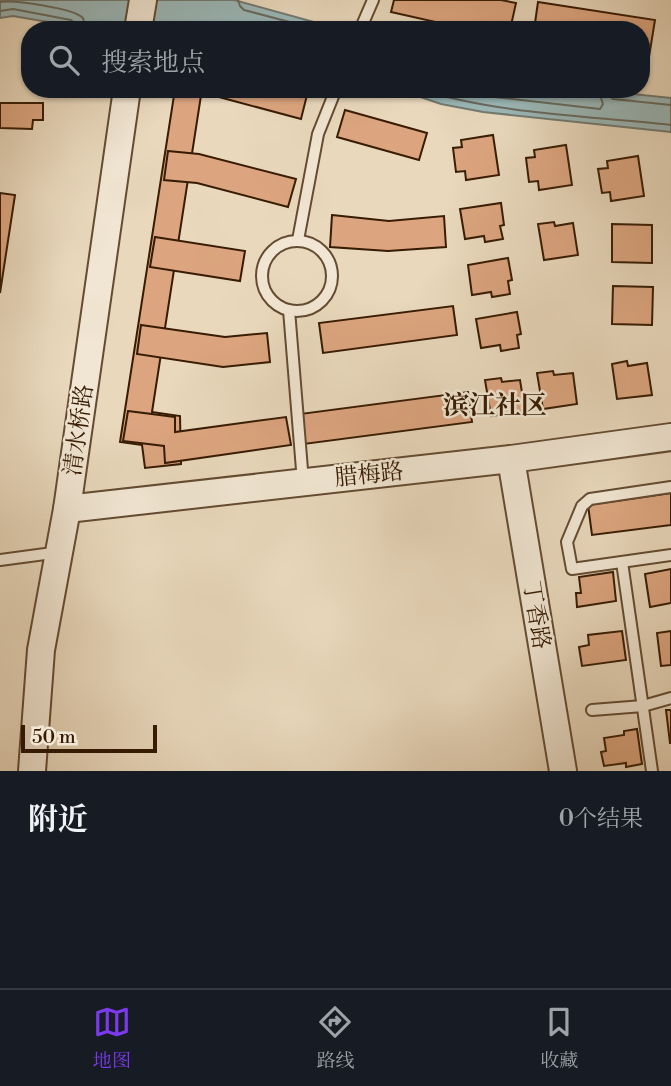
<!DOCTYPE html>
<html lang="zh">
<head>
<meta charset="utf-8">
<style>
	body { margin:0; font-family:"Libre Bodoni","Noto Serif SC",serif; background:#20242c; color:#f1f3f6 }
	.scale { position:absolute; left:21px; bottom:18px; width:136px; box-sizing:border-box; padding-left:7px; border:4px solid #371c03; border-top:0; font-size:19px; line-height:24px; white-space:nowrap; color:#371c03; -webkit-text-stroke:5px #f1e6d3; paint-order:stroke }
	.list { margin:0; padding:0; list-style:none }
	h2 { display:flex; justify-content:space-between; align-items:center; height:91px; margin:0; padding:0 28px; font-size:30px }
	h2 small { font-size:23px; font-weight:400; color:#9ea1a6 }
	.icon { flex:none; width:38px; height:38px; fill:none; stroke:currentColor; stroke-width:2; stroke-linecap:round; stroke-linejoin:round }
	.map { position:relative; flex:none; width:671px; height:771px; overflow:hidden }
	.search { position:absolute; background:#171b24; box-shadow:0 2px 5px #0004; left:21px; right:21px; top:21px; height:77px; display:flex; align-items:center; gap:18px; box-sizing:border-box; padding:0 24px; border-radius:28px; color:#9ea1a6; font-size:26px }
	.sheet { height:217px; background:#171b24 }
	nav { display:flex; justify-content:space-around; align-items:center; box-sizing:border-box; height:98px; border-top:2px solid #363941; background:#171b24; font-size:19px; color:#9ea1a6 }
	nav a { display:grid; justify-items:center; gap:4px }
	nav .on { color:#7c3aed }
	.map>svg:first-child { display:block }
	.water { fill:#9ab8b9; stroke:#727a70; stroke-width:2 }
	.lines { fill:none; stroke-linecap:round; stroke-linejoin:round }
	.shore { stroke:#686a5e; stroke-width:2 }
	.building { fill:#dca57f; stroke:#371c03; stroke-width:2 }
	.service-casing { stroke:#644b31; stroke-width:14 }
	.tertiary-casing { stroke:#644b31; stroke-width:30 }
	.service { stroke:#f1e6d3; stroke-width:10 }
	.tertiary { stroke:#f1e6d3; stroke-width:26 }
	.labels { text-anchor:middle; stroke-width:5; stroke-linejoin:round; paint-order:stroke }
	.street-label { font-size:23px; fill:#371c03; stroke:#f1e6d3 }
	.quarter-label { font-size:26px; font-weight:bold; fill:#371c03; stroke:#f1e6d3 }
</style>
</head>
<body>
<div class="map">
<svg width="671" height="771" viewBox="0 0 671 771">
	<rect width="100%" height="100%" fill="#e9d8bc"/>
	<filter id="stains"><feTurbulence type="fractalNoise" baseFrequency=".00286" numOctaves="4"/><feColorMatrix values="0 0 0 0 .2 0 0 0 0 .09 0 0 0 0 .02 0 0 0 .5 -.17"/></filter>
	<radialGradient id="worn" r=".72"><stop offset=".6" stop-color="#630" stop-opacity="0"/><stop offset="1" stop-color="#630" stop-opacity=".3"/></radialGradient>
	<g class="water">
		<polygon points="0,0 234,0 343,30 77,27 13,16 0,18"/>
		<polygon points="397,89 585,89 671,98 671,132 483,112 441,104"/>
	</g>
	<g class="lines">
		<g class="shore">
			<polyline points="238,0 240,6 244,10 320,30"/>
			<path d="M0,2C15,0 73,8 83,18L86,30"/>
			<polyline points="0,11 13,9 71,20 76,24 77,30"/>
			<path d="M419,89C496,114 591,116 671,125"/>
			<polyline points="450,89 485,96 600,109 603,104 598,89"/>
			<polyline points="520,89 584,96 587,94 588,89"/>
			<polyline points="607,89 608,95 613,99 671,105"/>
		</g>
	</g>
	<g class="building">
		<polygon points="394,0 501,0 516,3 510,30 471,30 391,12"/>
		<polygon points="538,2 655,20 649,57 641,56 641,30 534,30"/>
		<polygon points="175,89 202,89 152,412 180,416 181,464 145,468 142,445 120,442"/>
		<polygon points="179,89 300,89 308,91 301,119 219,97 178,91"/>
		<polygon points="0,103 43,103 43,120 33,120 32,129 0,128"/>
		<polygon points="345,110 427,133 419,160 337,137"/>
		<polygon points="493,135 499,175 466,180 465,171 456,172 453,148 462,147 461,140"/>
		<polygon points="566,145 572,185 539,190 538,181 529,182 526,158 535,157 534,150"/>
		<polygon points="168,151 199,154 296,179 288,207 197,183 164,180"/>
		<polygon points="638,156 644,196 611,201 610,192 602,193 598,169 608,168 607,161"/>
		<polygon points="0,193 15,195 0,293"/>
		<polygon points="501,203 504,225 500,226 503,239 485,242 484,236 465,239 460,209"/>
		<polygon points="332,215 389,221 444,216 446,247 388,251 330,247"/>
		<polygon points="554,222 555,226 573,223 578,255 544,260 538,224"/>
		<polygon points="612,224 652,225 652,263 612,262"/>
		<polygon points="155,237 245,251 240,281 150,267"/>
		<polygon points="508,258 512,280 508,281 510,294 492,297 491,292 472,295 468,265"/>
		<polygon points="613,286 653,287 652,325 612,324"/>
		<polygon points="453,306 457,335 323,353 319,323"/>
		<polygon points="517,312 521,334 517,335 519,348 501,351 500,345 481,348 476,319"/>
		<polygon points="141,325 225,337 267,333 270,362 223,367 137,354"/>
		<polygon points="627,361 628,366 647,363 652,395 617,399 612,364"/>
		<polygon points="553,371 554,375 573,373 577,404 543,409 537,373"/>
		<polygon points="501,378 502,382 520,380 525,411 491,416 485,380"/>
		<polygon points="468,392 472,422 304,444 300,414"/>
		<polygon points="128,411 175,417 175,432 286,417 291,445 165,463 164,446 123,441"/>
		<polygon points="671,493 671,525 592,535 588,505"/>
		<polygon points="671,569 671,603 650,607 645,574"/>
		<polygon points="613,572 616,601 577,607 576,593 581,593 579,577"/>
		<polygon points="622,631 626,660 582,666 579,647 589,645 588,635"/>
		<polygon points="671,631 671,665 661,666 657,633"/>
		<polygon points="666,710 671,710 671,743 670,743"/>
		<polygon points="637,729 642,764 626,767 626,763 604,766 601,752 606,751 604,738 624,735 624,731"/>
	</g>
	<g class="lines">
		<g class="service-casing">
			<g id="service">
				<polyline points="360,30 373,0"/>
				<polyline points="298,240 318,134 336,89"/>
				<circle cx="297" cy="276" r="35"/>
				<polyline points="289,310 303,482"/>
				<polyline points="671,487 590,499 582,506 567,542 572,569 671,555"/>
				<polyline points="0,560 60,552"/>
				<polyline points="622,562 652,771"/>
				<polyline points="592,710 643,706 671,698"/>
			</g>
		</g>
		<g class="tertiary-casing">
			<g id="tertiary">
				<polyline points="138,30 143,0"/>
				<polyline points="511,459 563,771"/>
				<polyline points="67,509 511,459 671,437"/>
				<polyline points="32,771 41,650 67,509 127,89"/>
			</g>
		</g>
		<use href="#service" class="service"/>
		<use href="#tertiary" class="tertiary"/>
	</g>
	<g class="labels">
		<g class="street-label">
			<text transform="translate(78 430) rotate(-82)" y="8">清水桥路</text>
			<text transform="translate(369 474) rotate(-6)" y="8">腊梅路</text>
			<text transform="translate(537 615) rotate(81)" y="8">丁香路</text>
		</g>
		<g class="quarter-label">
			<text x="495" y="414">滨江社区</text>
		</g>
	</g>
	<rect width="100%" height="100%" filter="url(#stains)"/>
	<rect width="100%" height="100%" fill="url(#worn)"/>
</svg>
<div class="scale">50 m</div>
<div class="search"><svg class="icon" aria-label="search" viewBox="0 0 24 24"><circle cx="10" cy="10" r="6"/><path d="M15 15l6 6"/></svg>搜索地点</div>
</div>
<section class="sheet">
<h2>附近<small>0个结果</small></h2>
<ul class="list">
</ul>
</section>
<nav>
<a class="on"><svg class="icon" aria-label="map" viewBox="0 0 24 24"><path d="M3 6l6-2 6 2 6-2v14l-6 2-6-2-6 2zM9 4v14M15 6v14"/></svg>地图</a>
<a><svg class="icon" aria-label="directions" viewBox="0 0 24 24"><path d="M12 3l9 9-9 9-9-9zM9 14v-3h6M13 9l2 2-2 2"/></svg>路线</a>
<a><svg class="icon" aria-label="saved" viewBox="0 0 24 24"><path d="M7 4h10v16l-5-4-5 4z"/></svg>收藏</a>
</nav>
</body>
</html>
